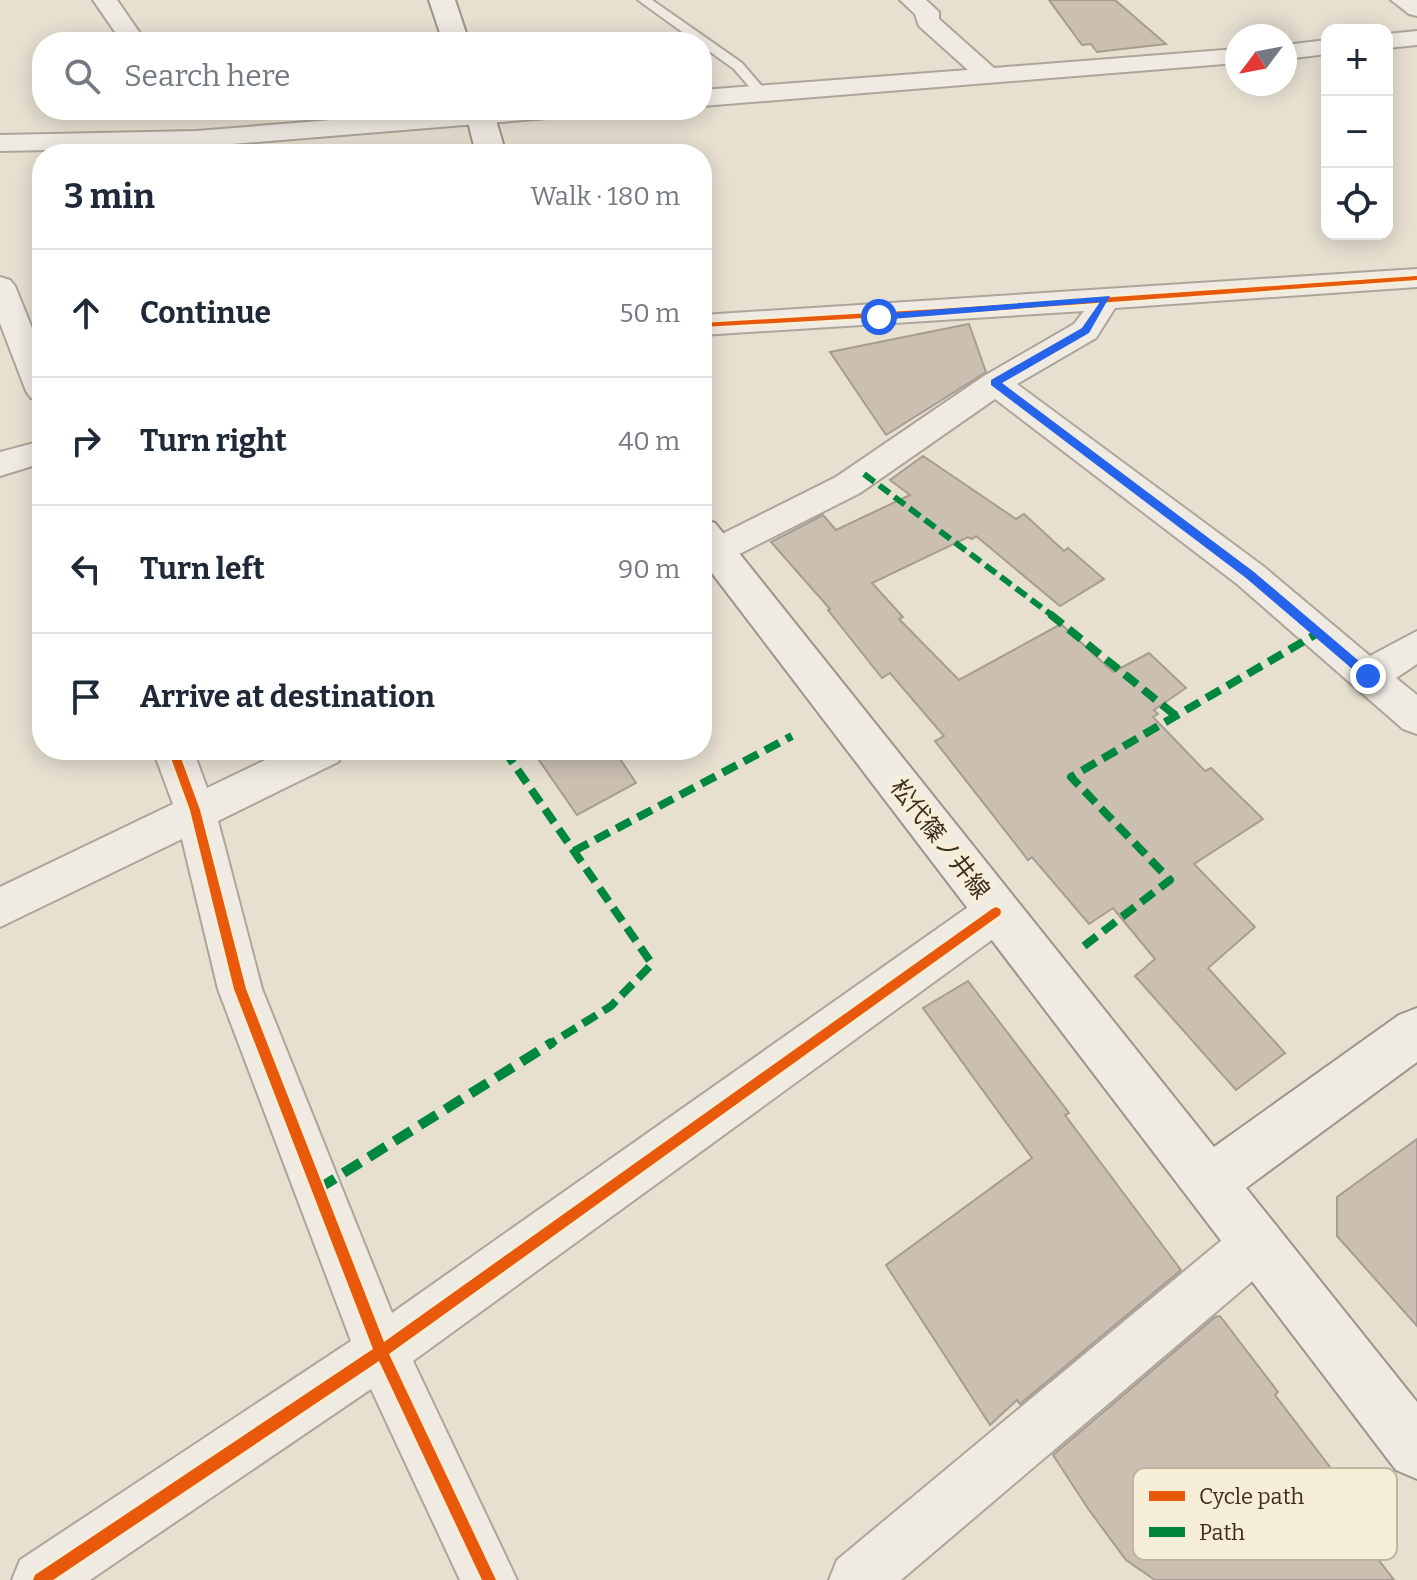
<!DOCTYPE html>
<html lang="en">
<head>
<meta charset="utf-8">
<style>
	body { margin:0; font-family:Bitter,"Noto Sans JP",serif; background:#f6f6f7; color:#1f2937 }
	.controls { position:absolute; right:24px; top:24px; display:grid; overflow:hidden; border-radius:16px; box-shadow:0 4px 20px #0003 }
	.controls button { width:72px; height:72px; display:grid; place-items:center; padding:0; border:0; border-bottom:2px solid #e0e1e3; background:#fff; color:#1f2937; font:40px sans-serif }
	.compass { position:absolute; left:1225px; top:24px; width:72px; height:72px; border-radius:50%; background:#fff; box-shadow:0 4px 20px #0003; rotate:238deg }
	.stop { position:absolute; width:24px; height:24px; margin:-18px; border:6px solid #2563eb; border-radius:50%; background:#fff }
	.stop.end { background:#2563eb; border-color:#fff; box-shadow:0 2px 8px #0008 }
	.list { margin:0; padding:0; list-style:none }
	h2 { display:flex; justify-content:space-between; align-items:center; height:104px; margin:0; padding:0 32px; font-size:34px }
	h2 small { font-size:26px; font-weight:400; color:#747a83 }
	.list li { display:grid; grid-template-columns:52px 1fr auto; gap:24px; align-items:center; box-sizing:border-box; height:128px; padding:0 32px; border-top:2px solid #e0e1e3 }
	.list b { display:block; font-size:30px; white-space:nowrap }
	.list em { font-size:26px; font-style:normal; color:#747a83 }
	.icon { flex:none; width:44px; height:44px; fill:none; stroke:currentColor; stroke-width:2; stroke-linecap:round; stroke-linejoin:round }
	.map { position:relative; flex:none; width:1417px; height:1580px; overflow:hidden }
	.search { position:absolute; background:#fff; box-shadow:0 4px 20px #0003; left:32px; top:32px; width:680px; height:88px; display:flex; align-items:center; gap:20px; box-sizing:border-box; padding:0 28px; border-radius:32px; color:#747a83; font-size:30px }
	.panel { position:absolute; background:#fff; box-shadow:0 4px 20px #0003; left:32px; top:144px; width:680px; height:616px; border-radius:32px }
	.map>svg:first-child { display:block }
	.building { fill:#cbbfb2; stroke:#a89c90; stroke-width:2 }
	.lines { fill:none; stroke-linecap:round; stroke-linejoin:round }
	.lane-casing { stroke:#ada599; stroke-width:4 }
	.street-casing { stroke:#ada599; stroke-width:4 }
	.secondary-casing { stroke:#9c958a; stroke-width:4 }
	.lane { fill:#efebe3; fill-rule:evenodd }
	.street { fill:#efebe3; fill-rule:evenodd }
	.secondary { fill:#efebe3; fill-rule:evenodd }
	.quiet-far2 { stroke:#00873e; stroke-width:6; stroke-dasharray:13 6; stroke-linecap:butt }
	.quiet-far1 { stroke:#00873e; stroke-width:8; stroke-dasharray:16 8; stroke-linecap:butt }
	.quiet { stroke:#00873e; stroke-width:10; stroke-dasharray:20 10; stroke-linecap:butt }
	.cycleway-casing { stroke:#f7eed8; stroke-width:5 }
	.cycleway { fill:#e8590c; fill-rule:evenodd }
	.route { fill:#2563eb }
	.labels { text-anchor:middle; stroke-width:8; stroke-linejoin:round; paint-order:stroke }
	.street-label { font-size:24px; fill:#3d2e20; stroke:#f7eed8 }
	.key { fill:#f7eed8; stroke:#bfb4a1; stroke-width:2 }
	.key-label { font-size:22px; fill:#3d2e20 }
</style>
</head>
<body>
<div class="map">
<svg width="1417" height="1580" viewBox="0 0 1417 1580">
	<rect width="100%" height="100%" fill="#e7e0d1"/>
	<g class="building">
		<polygon points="1049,0 1115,0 1166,44 1097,52 1091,44 1082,45"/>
		<polygon points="969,324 986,372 886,435 830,352"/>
		<polygon points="923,456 1016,519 1024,514 1064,551 1068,548 1104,579 1060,606 976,536 972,539 968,537 872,583 903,617 899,619 959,680 1061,624 1113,672 1149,653 1186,688 1154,710 1158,714 1153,717 1205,771 1211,768 1263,819 1194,864 1255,927 1208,968 1285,1053 1236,1090 1135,976 1155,959 1113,908 1089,924 1032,857 1028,860 935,741 944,736 890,673 882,678 828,610 830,609 771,542 823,515 836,530 910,495 890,480"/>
		<polygon points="532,750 614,750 636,783 577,815"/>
		<polygon points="968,981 1069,1113 1065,1115 1181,1270 1020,1404 1017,1400 990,1425 886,1265 1032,1158 923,1008"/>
		<polygon points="1417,1139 1417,1326 1337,1236 1337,1197"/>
		<polygon points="1220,1316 1278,1392 1275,1395 1333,1471 1330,1473 1389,1549 1378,1559 1394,1580 1155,1580 1126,1560 1089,1510 1053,1455 1215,1317"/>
	</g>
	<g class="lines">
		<g class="lane-casing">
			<polygon id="lane" points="638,0 652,0 742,63 766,91 766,97 758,97 734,69 702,46 702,42 696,42"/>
		</g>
		<g class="street-casing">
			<g id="street">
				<polygon points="93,0 117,0 146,42 122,42"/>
				<polygon points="900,0 926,0 939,12 939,19 994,68 1237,49 1237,63 702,106 702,90 968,70 919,26 915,14"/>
				<polygon points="1391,0 1417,0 1417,16 1409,14"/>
				<polygon points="1417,31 1417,45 1387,48 1387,34"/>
				<polygon points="1327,40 1327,54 1285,59 1285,45"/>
				<polygon points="455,110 561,110 557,115 548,118 196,147 0,151 0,135 196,131"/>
				<polygon points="1417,269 1417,287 1115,308 1096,338 1017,384 1263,566 1370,656 1417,631 1417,664 1396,678 1417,695 1417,734 1403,729 1237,584 995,399 860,493 702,573 702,544 836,477 984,376 1074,324 1084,311 702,335 702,315"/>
				<polygon points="0,277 10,280 15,286 42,353 42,402 31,398 26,391 0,323"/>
				<polygon points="42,441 42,463 0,476 0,452"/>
				<polygon points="153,750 193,750 207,788 286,750 344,750 338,762 218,821 262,989 392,1313 981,898 996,893 1011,898 1017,912 1011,926 413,1361 517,1580 460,1580 371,1389 90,1580 12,1580 20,1560 351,1341 218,989 182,839 0,927 0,887 173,804"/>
				<polygon points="1258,1218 1276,1225 1283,1243 1276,1261 901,1580 829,1580 837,1560 1240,1225"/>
			</g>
		</g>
		<g class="secondary-casing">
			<g id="secondary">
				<polygon points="429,0 455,0 469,42 443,42"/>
				<polygon points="465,110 493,110 506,154 476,154"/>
				<polygon points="702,519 715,523 1214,1147 1399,1015 1417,1008 1417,1062 1246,1188 1417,1402 1417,1479 1396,1470 702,560"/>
			</g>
		</g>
		<use href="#lane" class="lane"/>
		<use href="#street" class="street"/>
		<use href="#secondary" class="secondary"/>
		<polyline class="quiet-far2" points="864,474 1053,616"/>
		<g class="quiet-far1">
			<polyline points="1050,614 1176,716"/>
			<polyline points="504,750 652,964 611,1006 550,1044"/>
			<polyline points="574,851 792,736"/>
			<polyline points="1084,946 1170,880 1071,777 1318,633"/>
		</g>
		<polyline class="quiet" points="318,1189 553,1042"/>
		<g class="cycleway-casing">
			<g id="cycleway">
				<polygon points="1417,276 1417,280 971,312 702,327 702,323 971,307"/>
				<polygon points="168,750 178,750 200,810 246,989 384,1342 992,909 996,907 1000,909 1001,912 1000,915 389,1354 496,1580 482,1580 379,1361 53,1580 33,1580 35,1575 373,1349 234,989 190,810"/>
			</g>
		</g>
		<use href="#cycleway" class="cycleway"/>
	</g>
	<polygon class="route" points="1110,296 1089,333 1002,383 1254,572 1373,673 1373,679 1364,679 1246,578 991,385 991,380 1082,328 1100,302 879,320 874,317 879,314"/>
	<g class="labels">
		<g class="street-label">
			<text transform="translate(940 839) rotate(52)" y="8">松代篠ノ井線</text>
		</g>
	</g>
	<rect x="1133" y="1468" width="264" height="92" rx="12" class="key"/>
	<rect x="1149" y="1491" width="36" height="10" fill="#e8590c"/>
	<rect x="1149" y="1527" width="36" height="10" fill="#00873e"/>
	<g class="key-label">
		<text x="1199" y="1504">Cycle path</text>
		<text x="1199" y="1540">Path</text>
	</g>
</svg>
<div class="controls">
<button>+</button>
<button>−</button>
<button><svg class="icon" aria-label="locate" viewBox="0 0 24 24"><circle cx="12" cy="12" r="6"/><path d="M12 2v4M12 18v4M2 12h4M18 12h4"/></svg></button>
</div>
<svg class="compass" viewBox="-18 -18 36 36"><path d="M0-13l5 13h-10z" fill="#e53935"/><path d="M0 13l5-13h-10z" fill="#747a83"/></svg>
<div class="stop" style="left:879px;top:317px"></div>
<div class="stop end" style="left:1368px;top:676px"></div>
<div class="search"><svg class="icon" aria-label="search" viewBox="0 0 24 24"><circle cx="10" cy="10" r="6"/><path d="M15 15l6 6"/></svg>Search here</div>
<section class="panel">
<h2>3 min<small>Walk · 180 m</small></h2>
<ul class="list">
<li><svg class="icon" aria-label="ahead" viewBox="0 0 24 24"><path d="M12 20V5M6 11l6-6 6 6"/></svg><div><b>Continue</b></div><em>50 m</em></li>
<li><svg class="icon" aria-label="right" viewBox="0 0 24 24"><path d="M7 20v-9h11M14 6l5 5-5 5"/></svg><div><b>Turn right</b></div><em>40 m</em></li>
<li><svg class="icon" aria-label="left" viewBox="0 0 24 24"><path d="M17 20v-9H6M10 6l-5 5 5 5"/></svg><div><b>Turn left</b></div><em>90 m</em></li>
<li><svg class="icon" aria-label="arrive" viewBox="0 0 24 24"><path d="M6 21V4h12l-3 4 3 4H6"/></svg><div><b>Arrive at destination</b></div></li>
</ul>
</section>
</div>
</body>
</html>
